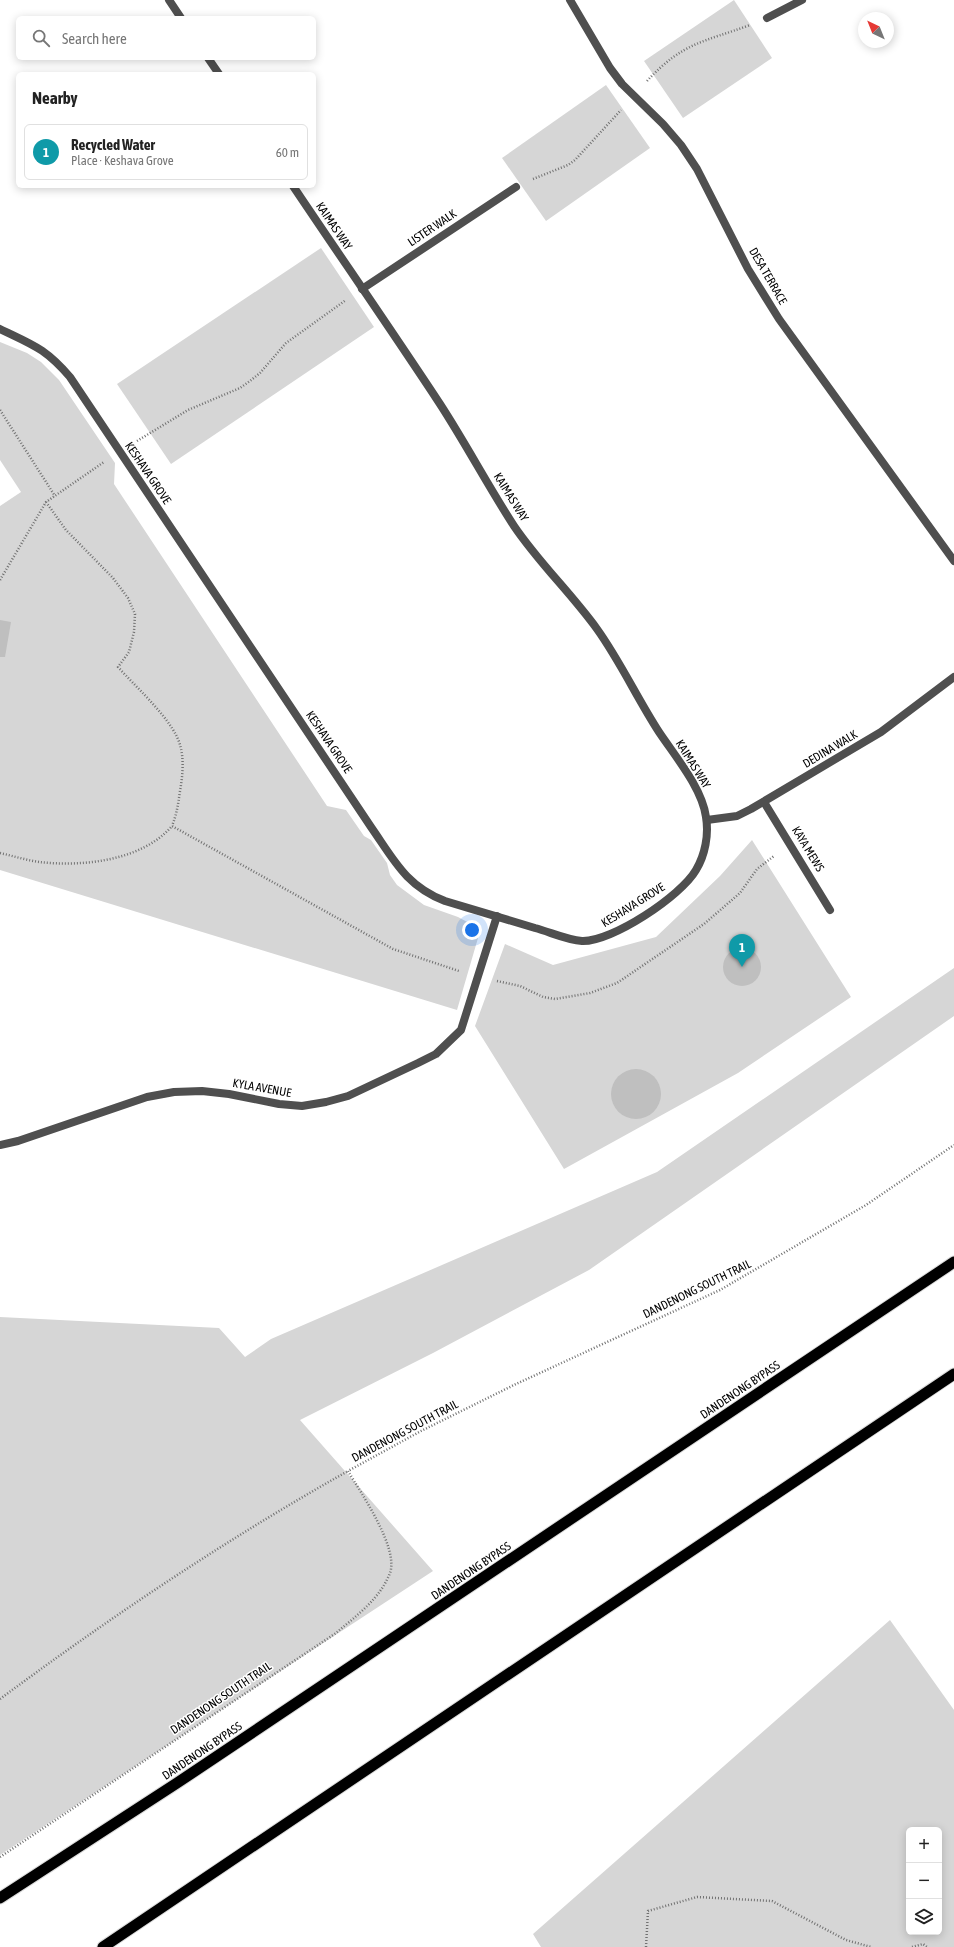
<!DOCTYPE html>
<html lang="en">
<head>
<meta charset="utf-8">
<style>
	body { margin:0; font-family:"Asap Condensed",sans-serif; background:#f2f2f2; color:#222 }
	.controls { position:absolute; right:12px; bottom:12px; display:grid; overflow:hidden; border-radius:6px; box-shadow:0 2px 10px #0003 }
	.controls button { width:36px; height:36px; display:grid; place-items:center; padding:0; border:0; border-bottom:1px solid #e0e0e0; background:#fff; color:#222; font:20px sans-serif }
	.compass { position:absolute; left:858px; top:12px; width:36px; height:36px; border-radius:50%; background:#fff; box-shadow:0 2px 10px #0003; rotate:317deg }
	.you { position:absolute; left:472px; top:930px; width:14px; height:14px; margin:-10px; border:3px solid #fff; border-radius:50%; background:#1a73e8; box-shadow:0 0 0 6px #1a73e833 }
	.badge { display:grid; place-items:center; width:26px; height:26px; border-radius:50%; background:#000; color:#fff; font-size:13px; font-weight:700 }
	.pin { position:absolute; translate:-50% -33px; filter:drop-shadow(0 1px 2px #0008) }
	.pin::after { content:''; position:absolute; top:21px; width:14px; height:12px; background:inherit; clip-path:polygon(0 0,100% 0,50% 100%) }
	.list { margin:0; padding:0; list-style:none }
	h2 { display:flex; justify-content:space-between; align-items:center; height:52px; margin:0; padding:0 16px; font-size:17px }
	h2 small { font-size:13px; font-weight:400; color:#767676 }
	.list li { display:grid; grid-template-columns:26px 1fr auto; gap:12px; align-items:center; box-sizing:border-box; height:56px; margin:0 8px 8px; padding:0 8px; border:1px solid #e0e0e0; border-radius:6px }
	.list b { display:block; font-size:15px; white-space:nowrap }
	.list p { margin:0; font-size:13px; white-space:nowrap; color:#767676 }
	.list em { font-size:13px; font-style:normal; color:#767676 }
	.icon { flex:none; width:22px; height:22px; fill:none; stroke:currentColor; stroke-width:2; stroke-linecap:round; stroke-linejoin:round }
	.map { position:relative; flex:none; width:954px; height:1947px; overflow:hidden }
	.search { position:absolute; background:#fff; box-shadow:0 2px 10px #0003; left:16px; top:16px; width:300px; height:44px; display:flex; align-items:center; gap:10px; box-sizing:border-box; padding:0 14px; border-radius:6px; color:#767676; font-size:15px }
	.panel { position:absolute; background:#fff; box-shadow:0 2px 10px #0003; left:16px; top:72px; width:300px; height:116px; border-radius:6px }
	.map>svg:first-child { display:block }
	.green { fill:#d6d6d6; fill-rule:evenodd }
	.building { fill:#bfbfbf }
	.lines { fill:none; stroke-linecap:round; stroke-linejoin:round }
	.trunk-casing { stroke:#dbdbdb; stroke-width:13 }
	.path { stroke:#717171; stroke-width:2.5; stroke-dasharray:1 2; stroke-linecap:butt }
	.minor { stroke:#4f4f4f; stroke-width:8 }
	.trunk { stroke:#000; stroke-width:11 }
	.labels { text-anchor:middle; stroke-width:3; stroke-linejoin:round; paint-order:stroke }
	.street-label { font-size:12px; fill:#000; stroke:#fff }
</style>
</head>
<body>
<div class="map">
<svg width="954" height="1947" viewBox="0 0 954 1947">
	<rect width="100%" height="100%" fill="#fff"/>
	<g class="green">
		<polygon points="734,0 772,58 683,118 644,61"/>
		<polygon points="606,85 650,148 546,221 502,158"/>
		<polygon points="321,248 374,327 171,464 117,384"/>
		<polygon points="0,342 27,353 41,362 59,380 115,463 114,484 327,806 346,810 364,836 371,840 387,863 390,875 397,885 424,905 458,917 469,923 478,938 457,1010 0,870 0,506 21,492 0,460"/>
		<polygon points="752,840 851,997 738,1073 564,1169 475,1026 505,944 553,965 656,937 720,876"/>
		<polygon points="954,968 954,1016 589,1270 433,1353 300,1420 433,1571 0,1855 0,1317 219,1328 245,1357 271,1339 657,1172"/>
		<path d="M890,1620L954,1710V1947H541L533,1934ZM909,1830H939V1932H909Z"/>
	</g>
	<g class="building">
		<polygon points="0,620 11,622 5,657 0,657"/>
		<circle cx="742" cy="967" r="19"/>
		<circle cx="636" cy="1094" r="25"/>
	</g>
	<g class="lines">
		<g class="trunk-casing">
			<g id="trunk">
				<polyline points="0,1898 177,1783 954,1262"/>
				<polyline points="103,1947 954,1374"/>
			</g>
		</g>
		<g class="path">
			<path d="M647,81C683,42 704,42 750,25"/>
			<polyline points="533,179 568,165 575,160 621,110"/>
			<polyline points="0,410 55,496"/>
			<polyline points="137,441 188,410 240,388 250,381 260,373 286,343 346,300"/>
			<path d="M46,502L66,530L113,578L128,598L135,614L134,632L129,652L118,667C136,687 166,714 177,737C185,753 183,774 180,791C178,805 177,813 172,826"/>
			<polyline points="0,580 46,502 104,462"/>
			<path d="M0,853C13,856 26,860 39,862C82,867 142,861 172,826L393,949L459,971"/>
			<polyline points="497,981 520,986 543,997 555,999 590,993 617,983 704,924 740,893 757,869 774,856"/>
			<path d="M0,1699C112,1616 227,1539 348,1471"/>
			<path d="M0,1857L336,1633C356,1616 380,1599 390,1573C399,1548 361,1493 348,1471L421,1431L516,1384L720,1290L866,1205L954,1145"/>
			<polyline points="646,1947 648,1911 697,1897 772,1901 846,1940 871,1947"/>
			<polyline points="912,1947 923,1944 927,1947"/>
		</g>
		<g class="minor">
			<polyline points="169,0 181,18"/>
			<polyline points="570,0 610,68 622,84 663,124 681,145 697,169 748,269 779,319 954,561"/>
			<polyline points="767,18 802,0"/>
			<polyline points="208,58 219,74"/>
			<polyline points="362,289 516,187"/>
			<path d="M0,329C33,345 45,348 70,377L371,827C394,860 406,886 445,901C475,910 505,919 535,928C550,932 567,940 582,941C612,942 681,896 696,870C705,855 709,835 706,817C702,788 675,756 659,732C637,698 620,661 597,629C571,593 539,563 514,526C488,486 466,444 440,404C392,331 342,259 293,186"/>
			<polyline points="764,802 830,910"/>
			<polyline points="707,820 737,816 751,809 881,732 954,677"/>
			<polyline points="0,1145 18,1141 147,1097 174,1092 202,1091 229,1094 279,1104 302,1106 326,1102 348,1096 418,1063 436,1054 461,1030 497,916"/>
		</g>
		<use href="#trunk" class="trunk"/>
	</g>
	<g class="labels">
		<g class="street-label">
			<text transform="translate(334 226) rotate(56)" y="4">KAIMAS WAY</text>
			<text transform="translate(432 228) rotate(-34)" y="4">LISTER WALK</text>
			<text transform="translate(768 276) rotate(60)" y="4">DESA TERRACE</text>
			<text transform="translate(148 473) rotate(56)" y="4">KESHAVA GROVE</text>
			<text transform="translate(511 497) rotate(58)" y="4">KAIMAS WAY</text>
			<text transform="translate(329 742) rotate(56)" y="4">KESHAVA GROVE</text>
			<text transform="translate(830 749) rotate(-31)" y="4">DEDINA WALK</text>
			<text transform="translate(693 764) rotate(58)" y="4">KAIMAS WAY</text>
			<text transform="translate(808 849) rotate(59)" y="4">KAYA MEWS</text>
			<text transform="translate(633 905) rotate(-32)" y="4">KESHAVA GROVE</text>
			<text transform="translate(262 1088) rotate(10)" y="4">KYLA AVENUE</text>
			<text transform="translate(697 1289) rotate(-26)" y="4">DANDENONG SOUTH TRAIL</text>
			<text transform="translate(740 1390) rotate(-34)" y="4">DANDENONG BYPASS</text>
			<text transform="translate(405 1431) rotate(-28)" y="4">DANDENONG SOUTH TRAIL</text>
			<text transform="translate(471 1571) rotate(-34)" y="4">DANDENONG BYPASS</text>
			<text transform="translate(221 1698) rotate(-34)" y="4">DANDENONG SOUTH TRAIL</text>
			<text transform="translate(202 1751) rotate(-34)" y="4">DANDENONG BYPASS</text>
		</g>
	</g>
</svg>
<div class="controls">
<button>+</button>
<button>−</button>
<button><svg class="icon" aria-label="layers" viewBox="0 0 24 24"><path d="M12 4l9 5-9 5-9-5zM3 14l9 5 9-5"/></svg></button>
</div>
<svg class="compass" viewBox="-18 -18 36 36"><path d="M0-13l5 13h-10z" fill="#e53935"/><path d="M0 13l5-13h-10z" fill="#767676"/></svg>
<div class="you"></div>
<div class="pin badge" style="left:742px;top:967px;background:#0f9aa8">1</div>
<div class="search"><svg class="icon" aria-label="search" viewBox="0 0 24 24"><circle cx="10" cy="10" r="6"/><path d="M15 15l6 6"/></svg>Search here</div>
<section class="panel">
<h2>Nearby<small></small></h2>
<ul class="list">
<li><span class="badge" style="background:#0f9aa8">1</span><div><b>Recycled Water</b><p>Place · Keshava Grove</p></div><em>60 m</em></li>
</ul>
</section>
</div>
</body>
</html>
